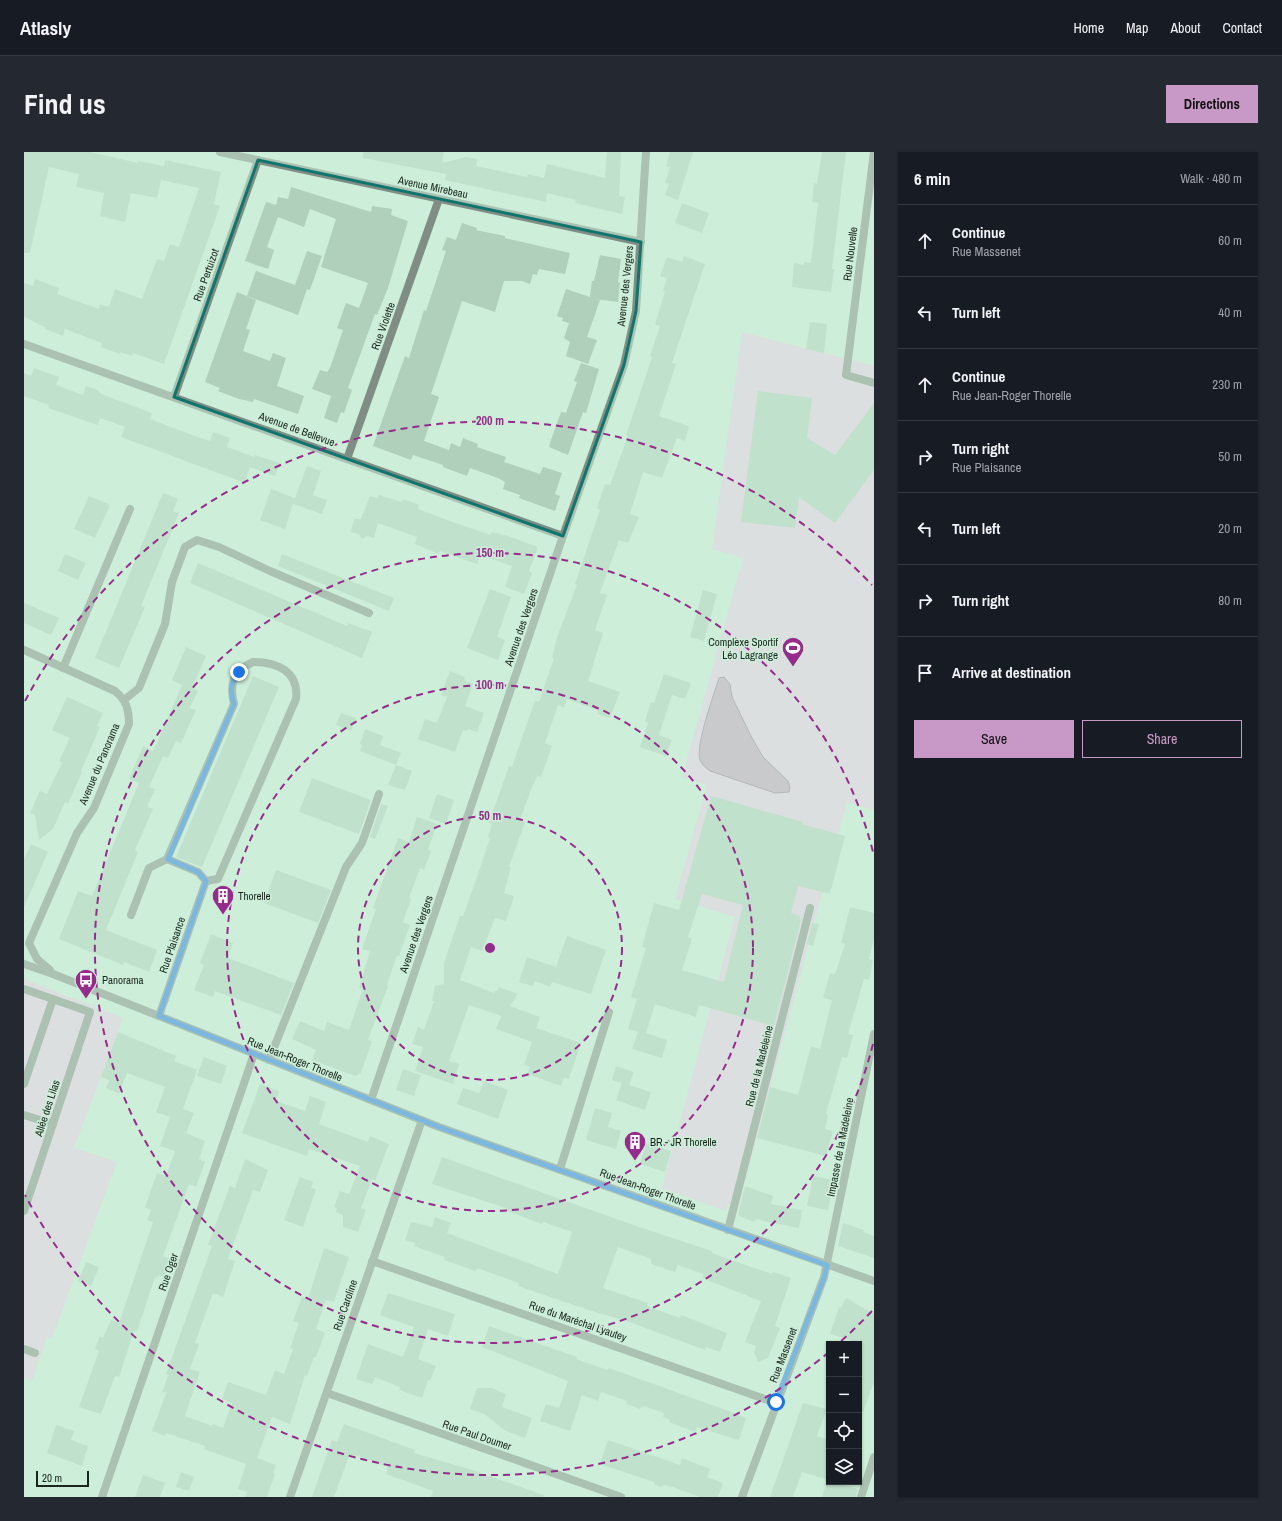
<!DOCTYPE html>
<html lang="en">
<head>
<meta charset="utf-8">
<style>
	body { margin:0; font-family:"Archivo Narrow",sans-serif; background:#242831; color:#f1f3f6 }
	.controls { position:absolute; right:12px; bottom:12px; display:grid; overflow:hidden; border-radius:0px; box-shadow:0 1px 3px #0004 }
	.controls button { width:36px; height:36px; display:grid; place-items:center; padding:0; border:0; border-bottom:1px solid #363941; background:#171b24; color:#f1f3f6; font:20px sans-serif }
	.scale { position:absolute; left:12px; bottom:10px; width:53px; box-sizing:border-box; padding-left:4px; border:2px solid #19261e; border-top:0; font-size:11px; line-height:14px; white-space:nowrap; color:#19261e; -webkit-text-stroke:3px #cdeed8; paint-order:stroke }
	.stop { position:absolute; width:12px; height:12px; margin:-9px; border:3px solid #1a73e8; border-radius:50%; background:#fff }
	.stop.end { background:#1a73e8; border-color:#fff; box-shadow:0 1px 4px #0008 }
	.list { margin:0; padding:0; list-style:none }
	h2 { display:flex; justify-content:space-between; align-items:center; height:52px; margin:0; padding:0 16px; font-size:17px }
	h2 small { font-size:13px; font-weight:400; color:#9ea1a6 }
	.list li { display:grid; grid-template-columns:26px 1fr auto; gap:12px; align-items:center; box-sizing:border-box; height:72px; padding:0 16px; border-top:1px solid #363941 }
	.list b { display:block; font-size:15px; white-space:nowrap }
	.list p { margin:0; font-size:13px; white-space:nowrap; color:#9ea1a6 }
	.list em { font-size:13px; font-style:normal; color:#9ea1a6 }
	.actions { display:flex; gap:8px; padding:12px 16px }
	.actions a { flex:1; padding:9px 0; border:1px solid #c899c6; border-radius:0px; text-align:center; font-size:14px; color:#c899c6 }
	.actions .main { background:#c899c6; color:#111 }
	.icon { flex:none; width:22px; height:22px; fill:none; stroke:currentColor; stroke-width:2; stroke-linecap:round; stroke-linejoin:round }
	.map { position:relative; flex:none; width:850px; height:1345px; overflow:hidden; border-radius:0px }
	header { display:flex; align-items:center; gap:24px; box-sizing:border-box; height:56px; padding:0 20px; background:#171b24; border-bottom:1px solid #363941 }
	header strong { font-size:19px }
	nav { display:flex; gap:22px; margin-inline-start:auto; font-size:14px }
	.intro { display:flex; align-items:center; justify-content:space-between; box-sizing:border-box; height:96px; padding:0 24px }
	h1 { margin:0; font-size:28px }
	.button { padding:10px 18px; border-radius:0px; background:#c899c6; color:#111; font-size:14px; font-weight:700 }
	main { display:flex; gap:24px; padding:0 24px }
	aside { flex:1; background:#171b24; border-radius:0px; box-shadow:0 1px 3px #0004 }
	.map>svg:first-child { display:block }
	.green { fill:#eccce6 }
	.water { fill:#c29dbb; stroke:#8f798c }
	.building { fill:#b0d0bb; fill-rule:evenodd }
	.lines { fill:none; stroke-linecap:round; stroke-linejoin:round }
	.service { stroke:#808d84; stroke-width:8 }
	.minor { stroke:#808d84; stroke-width:8 }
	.route { stroke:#1a73e8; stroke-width:5 }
	.marked { fill:none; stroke:#0f766e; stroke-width:3; stroke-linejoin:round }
	.ring { fill:none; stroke:#972b8c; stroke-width:2; stroke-dasharray:7 5 }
	.labels { text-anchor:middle; stroke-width:3; stroke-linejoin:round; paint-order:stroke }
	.street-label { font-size:11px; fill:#19261e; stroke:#cdeed8 }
	.poi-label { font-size:11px; fill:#19261e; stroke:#cdeed8; text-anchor:start }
	.centre { fill:#972b8c; stroke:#cdeed8; stroke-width:2 }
	.ring-label { font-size:12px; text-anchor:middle; font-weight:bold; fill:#972b8c; stroke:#cdeed8; stroke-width:3; stroke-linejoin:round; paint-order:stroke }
</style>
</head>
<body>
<header>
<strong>Atlasly</strong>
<nav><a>Home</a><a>Map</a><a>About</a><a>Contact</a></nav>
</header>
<div class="intro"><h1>Find us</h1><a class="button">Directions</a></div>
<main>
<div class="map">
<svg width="850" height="1345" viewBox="0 0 850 1345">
	<rect width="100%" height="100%" fill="#cdeed8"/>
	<g class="green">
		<polygon points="718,180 850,214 850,658 823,650 714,1055 704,1052 702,1059 638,1036 711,765 651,747 683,633 658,626 719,406 688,397"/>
		<polygon points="0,827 99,866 50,996 93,1010 28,1186 23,1185 8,1229 0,1226"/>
	</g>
	<path class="water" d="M700,525L706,532L708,545L728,586L739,605L764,629L766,635L765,640L751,641L686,619C682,616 678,613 676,608C671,594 690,542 695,526Z"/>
	<g class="building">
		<polygon points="0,0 66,0 114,11 114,9 140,14 141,8 197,20 190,52 196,54 140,212 109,201 108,204 96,200 96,202 77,195 78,191 41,177 39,184 21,177 21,175 0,165 0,131 9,134 11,127 35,136 33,142 75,157 76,152 85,155 91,137 118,147 133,107 140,109 146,92 155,95 175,36 137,28 133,46 107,41 101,70 76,64 80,41 52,35 55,22 25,15 6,101 0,101"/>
		<polygon points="339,0 420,0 418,11 442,5 453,7 452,14 503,25 504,22 520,26 523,12 581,26 583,0 597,0 595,44 601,45 598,62 551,51 552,48 523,41 522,50 421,28 422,22 339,6"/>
		<polygon points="646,0 669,0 654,48 641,43 645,32 641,31 646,15 642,14"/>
		<polygon points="798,0 822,0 808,117 810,117 807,140 768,135 770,111 780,113 780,110 787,111 794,51 788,50 790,31 793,32"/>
		<polygon points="267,35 347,60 348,54 368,57 367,63 384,69 364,136 353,163 351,162 324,236 328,238 320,261 317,260 313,271 300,266 307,244 288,237 296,218 303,220 306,216 319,178 313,176 322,151 335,156 344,131 297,115 312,67 286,57 280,75 254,65 243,95 250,98 244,117 221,109 242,50 252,53 254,45 264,47"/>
		<polygon points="658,51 685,61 678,81 651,71"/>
		<polygon points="438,71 453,76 452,78 481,84 481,86 546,101 541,122 515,117 513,123 509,122 506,132 498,129 480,129 471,160 438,149 407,242 415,245 400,289 425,298 427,291 436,295 439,286 454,292 453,295 482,305 480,310 516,322 519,315 538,321 531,342 536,344 531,359 495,346 496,343 479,337 481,330 474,326 446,316 443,324 419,315 419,313 389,303 387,308 349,294 381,204 385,206 400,158 402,159 422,99 418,98 423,85 432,88"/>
		<polygon points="283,99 298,104 286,138 283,137 274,163 223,144 232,119 271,133"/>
		<polygon points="576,103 597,107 594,130 596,131 594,150 571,147 576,148 563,185 573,188 564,212 542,204 546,190 540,186 545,171 538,169 539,166 533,164 542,137 566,145 568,129 570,129"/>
		<polygon points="660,104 681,112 648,211 652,212 635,264 665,274 661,289 653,286 638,326 619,320 606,362 615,365 604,391 595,388 576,441 583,443 571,478 579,481 564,529 596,540 586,566 573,562 575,559 543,547 540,556 534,553 521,591 528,594 517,625 513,624 510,632 509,632 496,668 501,670 485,715 487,715 480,741 490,744 482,769 471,766 458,799 447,795 436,828 470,841 471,838 473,839 475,835 494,842 486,854 516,865 512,876 557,891 545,927 540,925 537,934 503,922 506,915 500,913 508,890 472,877 477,864 445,853 425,909 435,912 429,932 391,919 399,895 388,892 394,875 400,878 410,849 408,849 411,834 420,832 420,812 425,796 436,764 439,764 451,731 466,686 464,685 468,672 465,671 485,614 488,615 511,548 515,550 530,506 528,506 533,485 553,433 551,432 576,358 573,356 581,332 586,333 604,284 602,283 628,205 626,204 636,174 631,172 641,140 639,139 643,126 636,124 643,105 658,110"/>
		<polygon points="213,140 232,148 222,177 226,178 219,199 246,209 249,201 262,206 253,234 280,244 274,262 230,247 229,250 215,247 194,239 196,236 181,230"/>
		<polygon points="786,170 803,172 800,201 782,197"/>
		<polygon points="557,211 575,217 562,261 559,260 544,303 525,295 526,291 537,260 542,261 553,230 550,229"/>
		<polygon points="10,216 35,225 32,233 59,243 62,234 74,238 77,242 128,261 126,267 171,284 186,289 189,280 206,286 203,295 230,305 231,303 256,311 251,324 226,315 221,331 97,285 101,275 76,266 74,273 24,256 25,253 0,244 0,221 7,224"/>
		<polygon points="734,239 788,246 783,286 811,303 850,251 850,318 811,371 775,345 771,376 717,370"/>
		<polygon points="283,314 297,319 289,343 303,348 298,362 269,352 261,377 236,368 247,337 271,346"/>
		<polygon points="139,341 154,347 149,359 155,361 117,454 121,455 95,516 71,506"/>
		<polygon points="355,343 378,350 379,347 395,353 394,357 426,369 466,383 468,380 484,384 514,395 505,419 508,421 500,442 481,435 488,414 456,403 453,412 416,399 415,402 391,392 393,385 354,371 350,386 343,384 338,387 335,382 327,380 330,367 337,367 346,344 353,346"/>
		<polygon points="65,344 86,353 71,386 50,377"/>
		<polygon points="41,402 62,411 54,428 34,419"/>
		<polygon points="258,402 370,446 365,459 254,414"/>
		<polygon points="174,411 323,474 324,471 348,480 338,506 166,431"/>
		<polygon points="466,437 487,445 473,485 481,488 474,508 443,496"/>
		<polygon points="679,438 693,442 680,489 666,485"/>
		<polygon points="0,451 35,466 27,483 0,471"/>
		<polygon points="162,495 182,504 168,536 174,539 166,556 172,558 157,591 152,589 144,606 139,604 125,635 131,637 123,655 129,657 111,698 114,700 82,778 133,798 125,820 100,810 99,813 35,787 54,739 68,744 115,631 105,627 119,594 129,599 158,533 148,528"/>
		<polygon points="426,519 441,525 440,528 449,532 441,554 460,561 453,580 444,577 443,579 439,578 431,600 394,587 401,567 413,571 423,545 417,543"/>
		<polygon points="640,522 667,531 661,547 648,543 635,583 648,588 642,604 616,595 624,571 621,569 627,550 630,551"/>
		<polygon points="229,524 255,535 178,715 152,705"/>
		<polygon points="43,545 79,561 73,574 76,575 57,619 58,620 44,652 41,650 29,677 15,688 11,663 6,661 16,639 23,642 38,611 35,609 46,586 28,578"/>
		<polygon points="317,561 332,566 327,579 312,573"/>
		<polygon points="341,577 359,584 356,593 377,601 372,613 388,619 381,638 364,633 372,613 336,599 338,593 336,592"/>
		<polygon points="288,626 347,648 335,682 275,660"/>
		<polygon points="413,642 430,648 422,672 405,666"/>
		<path d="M687,644L779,670L778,672L821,684L806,742L774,734L767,761L776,764V767L777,768L750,874L675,853L672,865L631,852L622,881L643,888L638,906L608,897L614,880L604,877L613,847L607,845L622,796L618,795L630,751L655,758ZM678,742L719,753L700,830L658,818L668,787L664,785Z"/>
		<polygon points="357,652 364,654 351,687 346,685"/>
		<polygon points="393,665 413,672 404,698 407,699 400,718 396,716 385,746 387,747 379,770 386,773 375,804 373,803 363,833 364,834 344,888 348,889 337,921 331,924 288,908 292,898 268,887 276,869 300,879 303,870 325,878 339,837 335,836 346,799 338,797 352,757 349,756 374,686 385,690"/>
		<polygon points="7,692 24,700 0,755 0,707"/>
		<polygon points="252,718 307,738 294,771 240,751"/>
		<polygon points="826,755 850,761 850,787 845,807 849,808 845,828 840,827 824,882 829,883 823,906 818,905 802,962 804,963 801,977 809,979 802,1004 733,986 746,935 774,943 787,894 796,897 808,848 799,846 806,821 811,822 821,792 817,791"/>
		<polygon points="788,771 795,772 789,794 783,792"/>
		<polygon points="187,782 209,791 204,806 270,831 257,863 191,839 189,845 170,838 180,813 176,811"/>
		<polygon points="543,784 582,798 567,842 528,830 526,835 511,829 509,834 495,830 503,805 532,815"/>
		<polygon points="94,880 152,904 150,909 173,918 159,957 170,961 162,981 181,989 175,1007 181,1010 172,1035 165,1032 139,1104 147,1107 140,1125 134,1123 133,1126 131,1125 113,1180 110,1179 95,1225 91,1224 77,1262 55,1255 75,1199 71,1197 76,1184 79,1186 87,1168 95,1171 129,1070 123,1068 127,1058 121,1055 133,1021 142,1024 151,999 136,994 146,965 132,960 141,935 103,921 95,942 82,936 85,928 77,925"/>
		<polygon points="180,905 203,914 197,932 173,924"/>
		<polygon points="592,914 610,920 605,933 627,940 621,958 592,948 598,931 588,928"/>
		<polygon points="379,917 397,923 390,944 372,938"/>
		<polygon points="460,929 484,938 474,967 433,952 439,936 455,941"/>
		<polygon points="236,932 255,939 252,949 281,959 286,944 302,950 295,972 344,990 346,984 365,992 351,1029 348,1027 337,1056 342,1058 334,1080 319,1075 319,1063 312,1060 313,1056 310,1055 316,1039 325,1042 336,1014 285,997 283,1004 218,981"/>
		<polygon points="571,956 588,961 584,975 597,979 592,997 562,988"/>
		<polygon points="622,991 647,999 641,1020 616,1012"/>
		<polygon points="418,1005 618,1076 688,1099 688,1101 710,1109 748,1122 749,1120 767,1126 751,1174 756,1176 744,1206 734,1210 730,1200 732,1194 721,1190 737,1149 678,1126 680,1122 654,1113 651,1120 627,1112 627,1107 594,1095 579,1136 624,1151 623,1154 656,1166 657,1163 703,1181 696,1200 682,1195 681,1198 605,1170 565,1158 494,1134 495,1131 453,1116 452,1119 420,1108 421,1105 390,1094 391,1091 381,1088 387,1070 408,1075 411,1065 427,1071 423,1081 534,1122 548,1080 519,1070 518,1072 481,1058 482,1056 408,1032"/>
		<polygon points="221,1007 244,1018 236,1040 229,1038 204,1107 211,1109 199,1145 189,1141 171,1191 175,1192 166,1217 176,1220 161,1264 188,1274 189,1272 199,1276 208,1251 198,1247 204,1230 242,1243 251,1218 260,1222 269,1197 266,1196 275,1171 269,1169 278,1145 284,1147 300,1096 325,1105 310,1150 302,1148 297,1162 292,1177 301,1181 292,1205 290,1205 283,1224 281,1223 266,1272 248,1265 233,1306 252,1313 249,1321 251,1322 243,1345 221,1345 223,1340 214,1337 222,1312 180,1297 181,1294 142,1281 141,1284 128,1279 143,1239 138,1241 144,1223 142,1222 188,1094 184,1093 206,1034 211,1036"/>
		<polygon points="789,1024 810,1028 804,1058 783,1054"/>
		<polygon points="276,1025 289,1030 287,1036 292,1037 279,1075 260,1068"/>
		<polygon points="721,1034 749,1044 747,1052 778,1058 775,1076 731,1067 730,1070 714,1063"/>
		<polygon points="819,1071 840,1078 839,1080 850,1084 850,1106 814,1094"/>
		<polygon points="62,1110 75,1115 67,1134 54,1129"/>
		<polygon points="364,1141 431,1162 424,1184 404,1177 394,1207 412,1214 406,1229 404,1228 398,1246 375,1238 376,1235 351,1225 348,1232 332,1227 344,1192 379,1205 390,1175 356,1163"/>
		<polygon points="822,1146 850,1162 850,1230 837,1266 835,1266 835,1191 806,1182 815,1155 817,1156"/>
		<polygon points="465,1174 553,1205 552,1207 584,1218 585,1216 713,1262 722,1266 715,1288 673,1275 671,1280 645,1270 646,1268 639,1265 640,1261 619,1254 616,1257 602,1252 603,1249 577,1240 574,1249 558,1243 546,1279 516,1269 522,1252 535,1256 544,1229 458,1195"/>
		<polygon points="453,1236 468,1236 482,1242 478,1255 508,1266 501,1286 482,1279 460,1262 446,1257"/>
		<polygon points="779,1251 803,1257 793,1284 805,1288 805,1328 778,1320 769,1345 746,1345"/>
		<polygon points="320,1272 391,1298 390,1301 445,1317 520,1343 519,1345 407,1345 409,1339 362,1322 364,1315 331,1303 330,1305 325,1304 310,1345 288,1345 308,1288 313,1290"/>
		<polygon points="32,1273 50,1279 47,1288 64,1294 58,1314 23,1301"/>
		<polygon points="584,1288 656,1313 658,1306 686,1317 683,1325 699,1331 694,1345 676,1345 649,1335 640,1333 638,1335 631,1333 630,1330 576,1312"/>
		<polygon points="157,1320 170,1325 165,1339 152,1335"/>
		<polygon points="119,1323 141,1331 136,1345 111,1345"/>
		<polygon points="803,1328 834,1337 832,1345 798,1345"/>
	</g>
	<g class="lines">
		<g class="service">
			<polyline points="824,207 822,223 850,231"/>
			<path d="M229,510C253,510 275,519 272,547L194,727L182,729L174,720L143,707L210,552C205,532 209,519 229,510Z"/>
			<polyline points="39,516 106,357"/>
			<polyline points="100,548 115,536 141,472 148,430 161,395 173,388 195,395 246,419 345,461"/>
			<polyline points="107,763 125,716 143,707"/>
			<polyline points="0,837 66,860 0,1059"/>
			<polyline points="245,908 322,715 338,691 355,642"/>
			<polyline points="0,932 29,847"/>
			<polyline points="0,963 29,972"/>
			<polyline points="704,1078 786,756"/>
			<polyline points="0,1197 11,1201"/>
		</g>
		<g class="minor">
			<polyline points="196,0 617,90"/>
			<polyline points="0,192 539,384"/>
			<polyline points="824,207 850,0"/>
			<polyline points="150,245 234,8"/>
			<polyline points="323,307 415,47"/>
			<path d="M0,498L91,539C102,548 105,557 105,572L70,656L53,681L5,791L13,807L26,818"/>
			<polyline points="0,812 29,822 415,975 850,1129"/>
			<polyline points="135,864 182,729"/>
			<polyline points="347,948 539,384 600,213 612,159 622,0"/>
			<polyline points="536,1017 585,860"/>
			<polyline points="348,1109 752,1251"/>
			<polyline points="303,1241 597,1345"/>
			<polyline points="78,1345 230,902"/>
			<polyline points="266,1345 398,968"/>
			<polyline points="718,1345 800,1125 850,882"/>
			<polyline points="837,1345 850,1305"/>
		</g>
	</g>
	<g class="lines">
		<path class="route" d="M215,520C206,531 206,539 210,552L144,707L174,720L182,729L135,864L415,975L803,1113L800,1126L752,1250"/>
	</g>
	<path d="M0 0H850V1345H0ZM234,8L617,90L612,159L600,213L539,384L150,245Z" fill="#cdeed8" fill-opacity=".55" fill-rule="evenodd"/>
	<path class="marked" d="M234,8L617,90L612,159L600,213L539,384L150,245Z"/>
	<g class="ring">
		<circle cx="466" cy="796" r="132"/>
		<circle cx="466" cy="796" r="263"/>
		<path d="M849 892A395 395 0 1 1 849 700"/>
		<path d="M848 1159A527 527 0 0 1 815 1191M805 1200A527 527 0 0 1 1 1043M1 549A527 527 0 0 1 848 433"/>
	</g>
	<defs>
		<g id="stadium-pin" transform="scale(1.15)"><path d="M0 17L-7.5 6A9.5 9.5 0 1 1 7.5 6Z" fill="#972b8c" stroke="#cdeed8"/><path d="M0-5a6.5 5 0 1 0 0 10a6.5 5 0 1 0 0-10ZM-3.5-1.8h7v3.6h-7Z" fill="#fff"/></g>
		<g id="building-pin" transform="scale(1.15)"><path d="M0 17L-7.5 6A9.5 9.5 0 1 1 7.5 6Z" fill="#972b8c" stroke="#cdeed8"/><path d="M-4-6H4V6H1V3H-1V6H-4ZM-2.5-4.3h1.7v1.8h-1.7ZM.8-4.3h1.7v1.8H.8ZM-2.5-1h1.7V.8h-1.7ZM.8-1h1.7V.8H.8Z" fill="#fff"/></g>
		<g id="bus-pin" transform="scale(1.15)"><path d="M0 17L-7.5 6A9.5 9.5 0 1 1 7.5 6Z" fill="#972b8c" stroke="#cdeed8"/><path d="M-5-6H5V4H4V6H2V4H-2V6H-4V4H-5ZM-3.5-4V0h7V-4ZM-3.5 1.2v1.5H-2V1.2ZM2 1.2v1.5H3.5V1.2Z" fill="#fff"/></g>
	</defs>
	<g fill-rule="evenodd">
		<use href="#stadium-pin" x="769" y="496"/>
		<use href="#building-pin" x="199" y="744"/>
		<use href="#bus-pin" x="62" y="828"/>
		<use href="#building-pin" x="611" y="990"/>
	</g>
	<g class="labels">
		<g class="street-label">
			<text transform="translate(409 35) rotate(12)" y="4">Avenue Mirebeau</text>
			<text transform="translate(826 102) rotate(-83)" y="4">Rue Nouvelle</text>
			<text transform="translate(182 123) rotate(-70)" y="4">Rue Pertuizot</text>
			<text transform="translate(601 134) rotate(-84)" y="4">Avenue des Vergers</text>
			<text transform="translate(359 174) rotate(-70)" y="4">Rue Violette</text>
			<text transform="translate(273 277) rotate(20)" y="4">Avenue de Bellevue</text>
			<text transform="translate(497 475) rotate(-71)" y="4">Avenue des Vergers</text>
			<text transform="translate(75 612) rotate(-67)" y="4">Avenue du Panorama</text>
			<text transform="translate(392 782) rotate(-71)" y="4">Avenue des Vergers</text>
			<text transform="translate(148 793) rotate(-71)" y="4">Rue Plaisance</text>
			<text transform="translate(271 907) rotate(22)" y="4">Rue Jean-Roger Thorelle</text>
			<text transform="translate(735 914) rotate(-76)" y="4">Rue de la Madeleine</text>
			<text transform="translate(23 956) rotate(-72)" y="4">Allée des Lilas</text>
			<text transform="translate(816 995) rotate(-79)" y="4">Impasse de la Madeleine</text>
			<text transform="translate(624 1037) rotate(20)" y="4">Rue Jean-Roger Thorelle</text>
			<text transform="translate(144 1120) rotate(-71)" y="4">Rue Oger</text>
			<text transform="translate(321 1153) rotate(-71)" y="4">Rue Caroline</text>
			<text transform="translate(554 1169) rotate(19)" y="4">Rue du Maréchal Lyautey</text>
			<text transform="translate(759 1203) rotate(-69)" y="4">Rue Massenet</text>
			<text transform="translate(453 1283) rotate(19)" y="4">Rue Paul Doumer</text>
		</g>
		<g class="poi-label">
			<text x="754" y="494" text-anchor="end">Complexe Sportif<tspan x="754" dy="13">Léo Lagrange</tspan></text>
			<text x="214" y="748">Thorelle</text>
			<text x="78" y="832">Panorama</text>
			<text x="626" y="994">BR - JR Thorelle</text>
		</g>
	</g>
	<circle cx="466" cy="796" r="6" class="centre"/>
	<g class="ring-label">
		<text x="466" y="273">200 m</text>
		<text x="466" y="405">150 m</text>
		<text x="466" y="537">100 m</text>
		<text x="466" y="668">50 m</text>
	</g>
</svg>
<div class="controls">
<button>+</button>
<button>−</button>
<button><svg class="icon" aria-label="locate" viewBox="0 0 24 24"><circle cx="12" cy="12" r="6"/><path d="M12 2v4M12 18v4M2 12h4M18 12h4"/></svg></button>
<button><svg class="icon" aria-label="layers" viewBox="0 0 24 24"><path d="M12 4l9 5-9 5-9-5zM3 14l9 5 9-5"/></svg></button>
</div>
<div class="scale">20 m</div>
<div class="stop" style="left:752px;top:1250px"></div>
<div class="stop end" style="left:215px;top:520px"></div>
</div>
<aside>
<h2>6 min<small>Walk · 480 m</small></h2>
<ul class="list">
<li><svg class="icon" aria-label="ahead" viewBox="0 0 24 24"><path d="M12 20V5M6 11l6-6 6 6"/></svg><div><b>Continue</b><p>Rue Massenet</p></div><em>60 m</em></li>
<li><svg class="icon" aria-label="left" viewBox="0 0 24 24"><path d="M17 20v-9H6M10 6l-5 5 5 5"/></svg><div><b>Turn left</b></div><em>40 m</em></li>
<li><svg class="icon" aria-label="ahead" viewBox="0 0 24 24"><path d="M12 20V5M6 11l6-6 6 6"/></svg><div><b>Continue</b><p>Rue Jean-Roger Thorelle</p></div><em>230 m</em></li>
<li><svg class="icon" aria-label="right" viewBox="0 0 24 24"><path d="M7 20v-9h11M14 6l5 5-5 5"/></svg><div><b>Turn right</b><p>Rue Plaisance</p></div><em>50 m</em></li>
<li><svg class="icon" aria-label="left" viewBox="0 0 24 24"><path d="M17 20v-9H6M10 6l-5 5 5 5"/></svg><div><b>Turn left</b></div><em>20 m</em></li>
<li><svg class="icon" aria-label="right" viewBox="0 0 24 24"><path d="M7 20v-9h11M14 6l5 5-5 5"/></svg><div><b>Turn right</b></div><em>80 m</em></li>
<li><svg class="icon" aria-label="arrive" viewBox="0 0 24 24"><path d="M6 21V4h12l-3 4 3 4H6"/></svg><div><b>Arrive at destination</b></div></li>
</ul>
<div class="actions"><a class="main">Save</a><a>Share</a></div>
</aside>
</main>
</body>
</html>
